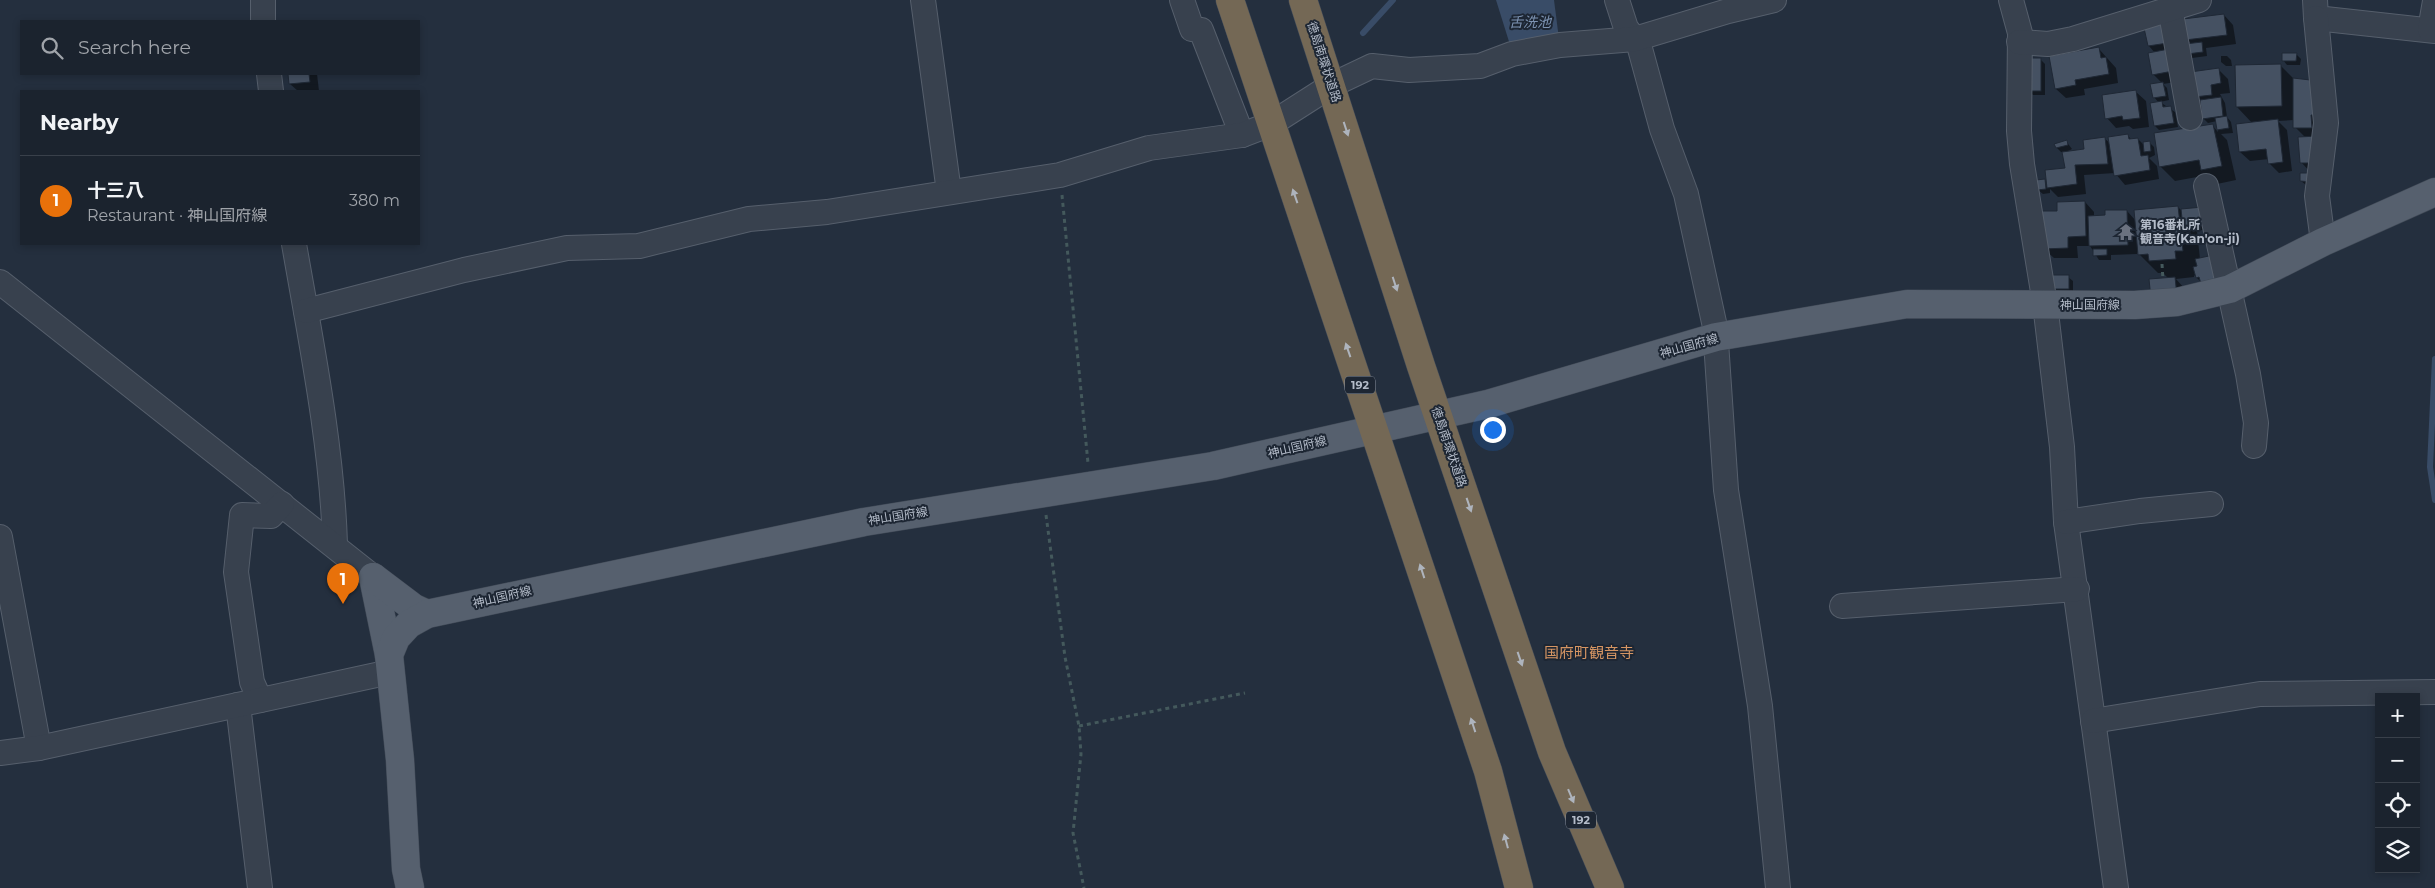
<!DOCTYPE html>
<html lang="en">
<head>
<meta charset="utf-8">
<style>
	body { margin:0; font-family:Montserrat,"Noto Sans JP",sans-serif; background:#242b36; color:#f1f3f6 }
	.controls { position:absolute; right:15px; bottom:15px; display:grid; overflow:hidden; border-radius:0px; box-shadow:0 2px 8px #0003 }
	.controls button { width:45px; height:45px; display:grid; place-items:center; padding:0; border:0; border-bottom:1px solid #39404a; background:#1b232e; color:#f1f3f6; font:25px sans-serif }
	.you { position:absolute; left:1492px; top:429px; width:18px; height:18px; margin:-12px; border:4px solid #fff; border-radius:50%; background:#1a73e8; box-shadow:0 0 0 8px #1a73e833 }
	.badge { display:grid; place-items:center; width:32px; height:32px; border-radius:50%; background:#bca0f2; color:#fff; font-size:16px; font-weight:700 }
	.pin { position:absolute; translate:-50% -41px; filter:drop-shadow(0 1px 2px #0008) }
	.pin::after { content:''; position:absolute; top:26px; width:18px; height:15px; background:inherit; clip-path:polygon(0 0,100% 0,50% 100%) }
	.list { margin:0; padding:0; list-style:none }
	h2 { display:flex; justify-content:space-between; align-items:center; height:65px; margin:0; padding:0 20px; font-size:21px }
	h2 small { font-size:16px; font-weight:400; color:#a0a4aa }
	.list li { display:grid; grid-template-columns:32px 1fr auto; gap:15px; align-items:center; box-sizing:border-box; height:90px; padding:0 20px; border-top:1px solid #39404a }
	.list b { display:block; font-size:19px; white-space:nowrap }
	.list p { margin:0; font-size:16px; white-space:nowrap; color:#a0a4aa }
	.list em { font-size:16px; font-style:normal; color:#a0a4aa }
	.icon { flex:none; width:28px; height:28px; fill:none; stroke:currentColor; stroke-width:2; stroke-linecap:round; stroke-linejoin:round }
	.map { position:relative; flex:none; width:2435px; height:888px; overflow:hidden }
	.search { position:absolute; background:#1b232e; box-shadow:0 2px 8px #0003; left:20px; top:20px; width:400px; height:55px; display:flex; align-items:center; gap:12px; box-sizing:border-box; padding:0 18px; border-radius:0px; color:#a0a4aa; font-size:19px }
	.panel { position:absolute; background:#1b232e; box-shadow:0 2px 8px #0003; left:20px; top:90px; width:400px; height:155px; border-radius:0px }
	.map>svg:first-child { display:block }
	.water { fill:#394c67 }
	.shadow { fill:#0007 }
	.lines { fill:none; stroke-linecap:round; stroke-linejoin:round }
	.stream { stroke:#394c67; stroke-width:6 }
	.building { fill:#455162; stroke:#1f2835 }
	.minor-casing { stroke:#565f6c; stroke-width:26 }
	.major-casing { stroke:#414a57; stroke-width:29 }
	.highway-casing { stroke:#434c59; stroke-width:29 }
	.path { stroke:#44595c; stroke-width:3; stroke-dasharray:4 4; stroke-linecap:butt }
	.minor { stroke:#38414e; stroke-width:24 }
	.major { stroke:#56606e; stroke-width:28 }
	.highway { stroke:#746855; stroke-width:28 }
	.oneway { fill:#aeb4bd }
	.labels { text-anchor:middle; stroke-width:4; stroke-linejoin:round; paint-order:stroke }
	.shield { fill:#1d2633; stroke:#878f9c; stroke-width:1 }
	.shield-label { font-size:11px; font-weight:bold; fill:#b4bcc9 }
	.street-label { font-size:12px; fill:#b4bcc9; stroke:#1d2633 }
	.poi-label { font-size:12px; font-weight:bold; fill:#b4bcc9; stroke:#1d2633; text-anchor:start }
	.water-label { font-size:14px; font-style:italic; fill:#7c92b1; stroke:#1d2633 }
	.quarter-label { font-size:15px; fill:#d59563; stroke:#1d2633 }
</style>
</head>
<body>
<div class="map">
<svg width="2435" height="888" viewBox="0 0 2435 888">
	<rect width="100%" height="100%" fill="#242f3e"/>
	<polygon class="water" points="1496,0 1554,0 1559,39 1511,48"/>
	<g class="shadow">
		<polygon points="2224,15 2233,25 2236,44 2206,48 2207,56 2192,58 2188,53 2192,45 2187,39"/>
		<polygon points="2165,26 2182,81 2163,84 2167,88 2169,100 2160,102 2175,112 2178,127 2159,130 2155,126 2159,103 2154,97 2163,84 2153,74 2155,53 2149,46 2146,29"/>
		<polygon points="2099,49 2116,68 2118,83 2084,89 2085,95 2066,98 2056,89"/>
		<polygon points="2296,54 2301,59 2300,65 2287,65 2283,60"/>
		<polygon points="2221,56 2227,56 2231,60 2232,66 2226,66 2221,62"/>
		<polygon points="2040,59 2045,64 2045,95 2033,95 2029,91"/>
		<polygon points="2280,65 2295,80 2318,82 2317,186 2306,185 2301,181 2312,174 2301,162 2306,138 2295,127 2294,120 2278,121 2287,130 2292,171 2279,173 2269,163 2269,159 2250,161 2240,152 2253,124 2237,107"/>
		<polygon points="2218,69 2228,79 2230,93 2220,94 2225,103 2227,117 2231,122 2233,133 2221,134 2227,140 2236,180 2217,184 2208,175 2175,181 2160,166 2212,125 2218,132 2217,121 2208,123 2203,118 2201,103 2195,97"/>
		<polygon points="289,74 317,74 319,91 298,91 290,84"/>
		<polygon points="2136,92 2146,101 2149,127 2133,129 2129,126 2116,128 2107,118"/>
		<polygon points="2128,136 2132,140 2138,139 2145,146 2149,142 2154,147 2155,155 2149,158 2157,166 2159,179 2125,185 2115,173 2084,175 2086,194 2058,197 2050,189 2050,193 2043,194 2038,190 2045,180 2048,184 2066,169 2064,152 2061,152 2057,148 2066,141 2072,149 2066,152 2086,150 2104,138 2111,144"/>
		<polygon points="2085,202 2094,212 2094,217 2127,211 2136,221 2178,207 2181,210 2202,209 2208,229 2197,231 2200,259 2212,293 2194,275 2194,277 2176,279 2184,288 2186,306 2169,279 2163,273 2158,273 2137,252 2137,254 2111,255 2111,260 2099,260 2090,246 2077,246 2078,258 2054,258 2044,249 2058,212"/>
		<polygon points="2050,277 2068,277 2073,281 2073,293 2054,293"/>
	</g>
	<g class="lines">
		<g class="stream">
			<polyline points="1363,33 1393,0"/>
			<polyline points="2435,359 2430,467 2435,500"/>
		</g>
	</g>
	<g class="building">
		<polygon points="2224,14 2227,35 2185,40 2183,19"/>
		<polygon points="2165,24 2168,43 2148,46 2144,28"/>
		<polygon points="2202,42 2203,52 2187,54 2185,44"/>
		<polygon points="2099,47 2101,58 2106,57 2109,74 2075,80 2076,85 2055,89 2049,56"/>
		<polygon points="2169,49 2173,71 2152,75 2148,53"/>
		<polygon points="2282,53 2297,53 2296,61 2282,61"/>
		<rect x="2028" y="58" width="13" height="33"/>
		<polygon points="2281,64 2282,106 2236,107 2235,65"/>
		<polygon points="2219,68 2221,83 2211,85 2212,95 2194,97 2190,72"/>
		<polygon points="288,74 309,74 310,82 289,84"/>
		<polygon points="2293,78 2319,81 2320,115 2311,115 2312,128 2293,128"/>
		<polygon points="2163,82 2166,96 2153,98 2150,84"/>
		<polygon points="2136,90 2140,118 2123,120 2122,116 2105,119 2102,95"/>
		<polygon points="2221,97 2223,116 2202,119 2200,100"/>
		<polygon points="2162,101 2163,107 2171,106 2174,123 2154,126 2150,103"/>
		<polygon points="2227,116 2229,128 2217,130 2215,118"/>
		<polygon points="2278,119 2283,162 2268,164 2266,149 2239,152 2236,124"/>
		<polygon points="2213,124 2222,166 2201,170 2199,160 2159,167 2154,133"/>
		<polygon points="2128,134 2129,139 2138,138 2141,156 2148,155 2150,170 2114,176 2108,137"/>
		<polygon points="2319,136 2314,163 2300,163 2298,137"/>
		<polygon points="2105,137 2108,164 2075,165 2077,184 2047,188 2045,170 2065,168 2062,152 2084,149 2083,140"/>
		<polygon points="2067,140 2068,145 2056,148 2054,144"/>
		<polygon points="2150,141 2151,151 2144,152 2143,142"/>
		<polygon points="2300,173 2314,173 2313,182 2300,181"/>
		<polygon points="2045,179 2046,189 2037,190 2036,180"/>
		<polygon points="2085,201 2086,236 2068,237 2068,248 2043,249 2042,211 2057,211 2057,202"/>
		<polygon points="2178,206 2183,251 2175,251 2176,259 2149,261 2148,254 2138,255 2134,210"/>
		<polygon points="2203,207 2205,225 2183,227 2181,209"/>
		<polygon points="2105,210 2127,210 2128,245 2089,246 2088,216 2105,215"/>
		<polygon points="2093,249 2107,249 2107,255 2093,256"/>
		<polygon points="2218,254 2223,279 2201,284 2199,277 2196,278 2193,267 2197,266 2195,259"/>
		<rect x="2048" y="275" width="21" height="14"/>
		<polygon points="2175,277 2177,296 2151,299 2149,279"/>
	</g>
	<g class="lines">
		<g class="minor-casing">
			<g id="minor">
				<polyline points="263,0 263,21"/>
				<polyline points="923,0 949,192"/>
				<polyline points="1182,0 1192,29 1201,30 1242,135"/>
				<polyline points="1617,0 1626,28 1639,45 1662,129 1686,194 1715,327 1726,490 1760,706 1778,888"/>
				<polyline points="2011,0 2020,33 2019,131 2022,164 2045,304 2062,447 2066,522 2116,888"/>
				<polyline points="2315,0 2316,18 2435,31"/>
				<polyline points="2170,8 2190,118"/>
				<polyline points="2316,18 2326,123 2317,196 2323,242"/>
				<polyline points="2430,30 2435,1"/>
				<polyline points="2019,42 2048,44 2073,39 2199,0"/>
				<polyline points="269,74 271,91"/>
				<polyline points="2206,186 2248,374 2256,423 2254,446"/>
				<path d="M294,244C311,342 332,445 335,544"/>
				<polyline points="0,282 373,577"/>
				<polyline points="306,311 464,270 567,248 639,246 749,219 827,212 1060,175 1149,148 1242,135 1271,124 1332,85 1372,66 1409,70 1480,66 1512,54 1560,45 1635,39 1728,11 1774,0"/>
				<polyline points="2066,522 2140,511 2211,504"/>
				<polyline points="0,537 39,748"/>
				<polyline points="1842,606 2077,589"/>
				<polyline points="260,700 252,682 236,572 242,515 271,516 282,504"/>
				<polyline points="238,705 260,888"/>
				<polyline points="2093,721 2260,694 2435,692"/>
				<polyline points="0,753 39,748 390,672"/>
			</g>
		</g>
		<g class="major-casing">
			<g id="major">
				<polyline points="373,577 389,655"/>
				<polyline points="373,577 414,608 427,614"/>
				<polyline points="410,888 406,869 400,760 389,655 396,638 409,624 427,614 864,522 1213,466 1488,404 1716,337 1907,304 2135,305 2177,302 2230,289 2323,242 2435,192"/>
			</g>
		</g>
		<g class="highway-casing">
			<g id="highway">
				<polyline points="1230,0 1488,771 1519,888"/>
				<polyline points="1303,0 1421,366 1552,752 1610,888"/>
			</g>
		</g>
		<g class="path">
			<polyline points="1062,195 1088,463"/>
			<polyline points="2162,264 2163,280"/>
			<polyline points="1046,515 1065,657 1079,726 1081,754 1073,833 1084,888"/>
			<polyline points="1079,726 1245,693"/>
		</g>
		<use href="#minor" class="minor"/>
		<use href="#major" class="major"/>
		<use href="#highway" class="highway"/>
	</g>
	<defs><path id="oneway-solid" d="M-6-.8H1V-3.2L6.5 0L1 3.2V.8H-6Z" transform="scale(1.25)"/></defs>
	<g class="oneway">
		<use href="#oneway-solid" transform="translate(1346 129) rotate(72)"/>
		<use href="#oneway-solid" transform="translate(1295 196) rotate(-109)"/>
		<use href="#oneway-solid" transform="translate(1395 284) rotate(72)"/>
		<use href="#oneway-solid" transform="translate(1348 350) rotate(-109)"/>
		<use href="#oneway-solid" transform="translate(1469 505) rotate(71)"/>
		<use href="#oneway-solid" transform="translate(1422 571) rotate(-108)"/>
		<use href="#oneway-solid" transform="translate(1520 659) rotate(71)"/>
		<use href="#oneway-solid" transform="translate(1473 725) rotate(-108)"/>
		<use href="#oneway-solid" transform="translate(1571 796) rotate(67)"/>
		<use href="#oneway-solid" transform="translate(1506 841) rotate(-105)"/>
	</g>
	<defs>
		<g id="temple-bare" transform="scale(1.35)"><path d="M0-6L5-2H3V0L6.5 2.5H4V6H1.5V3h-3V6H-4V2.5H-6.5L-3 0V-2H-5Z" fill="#6b7280" stroke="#1d2633" stroke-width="2.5" paint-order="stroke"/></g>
	</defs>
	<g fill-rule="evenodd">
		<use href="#temple-bare" x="2126" y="232"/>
	</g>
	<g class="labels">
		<g class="shield">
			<rect x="1345" y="376.5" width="30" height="17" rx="4"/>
			<rect x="1566" y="811.5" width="30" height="17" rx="4"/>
		</g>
		<g class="shield-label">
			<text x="1360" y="389">192</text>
			<text x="1581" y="824">192</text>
		</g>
		<g class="street-label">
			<text transform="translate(1324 62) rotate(72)" y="4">徳島南環状道路</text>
			<text x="2090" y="309">神山国府線</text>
			<text transform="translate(1689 346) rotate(-16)" y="4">神山国府線</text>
			<text transform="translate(1297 447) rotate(-13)" y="4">神山国府線</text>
			<text transform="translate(1449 447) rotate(71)" y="4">徳島南環状道路</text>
			<text transform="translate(898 516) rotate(-9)" y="4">神山国府線</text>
			<text transform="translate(502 597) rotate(-13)" y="4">神山国府線</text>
		</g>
		<g class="poi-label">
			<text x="2140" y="229">第16番札所<tspan x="2140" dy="14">観音寺(Kan'on-ji)</tspan></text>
		</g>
		<g class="water-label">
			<text x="1530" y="27">舌洗池</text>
		</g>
		<g class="quarter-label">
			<text x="1589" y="658">国府町観音寺</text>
		</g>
	</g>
</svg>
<div class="controls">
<button>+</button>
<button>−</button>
<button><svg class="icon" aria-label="locate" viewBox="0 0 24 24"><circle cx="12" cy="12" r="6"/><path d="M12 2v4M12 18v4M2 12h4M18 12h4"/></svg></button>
<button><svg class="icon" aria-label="layers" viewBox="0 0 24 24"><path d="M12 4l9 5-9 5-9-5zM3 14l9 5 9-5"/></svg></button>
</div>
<div class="you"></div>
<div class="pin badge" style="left:343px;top:604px;background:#e8710a">1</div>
<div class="search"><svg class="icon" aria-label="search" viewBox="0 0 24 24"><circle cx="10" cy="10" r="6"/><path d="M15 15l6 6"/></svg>Search here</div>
<section class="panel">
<h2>Nearby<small></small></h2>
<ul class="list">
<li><span class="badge" style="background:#e8710a">1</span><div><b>十三八</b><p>Restaurant · 神山国府線</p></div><em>380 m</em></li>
</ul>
</section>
</div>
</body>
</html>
